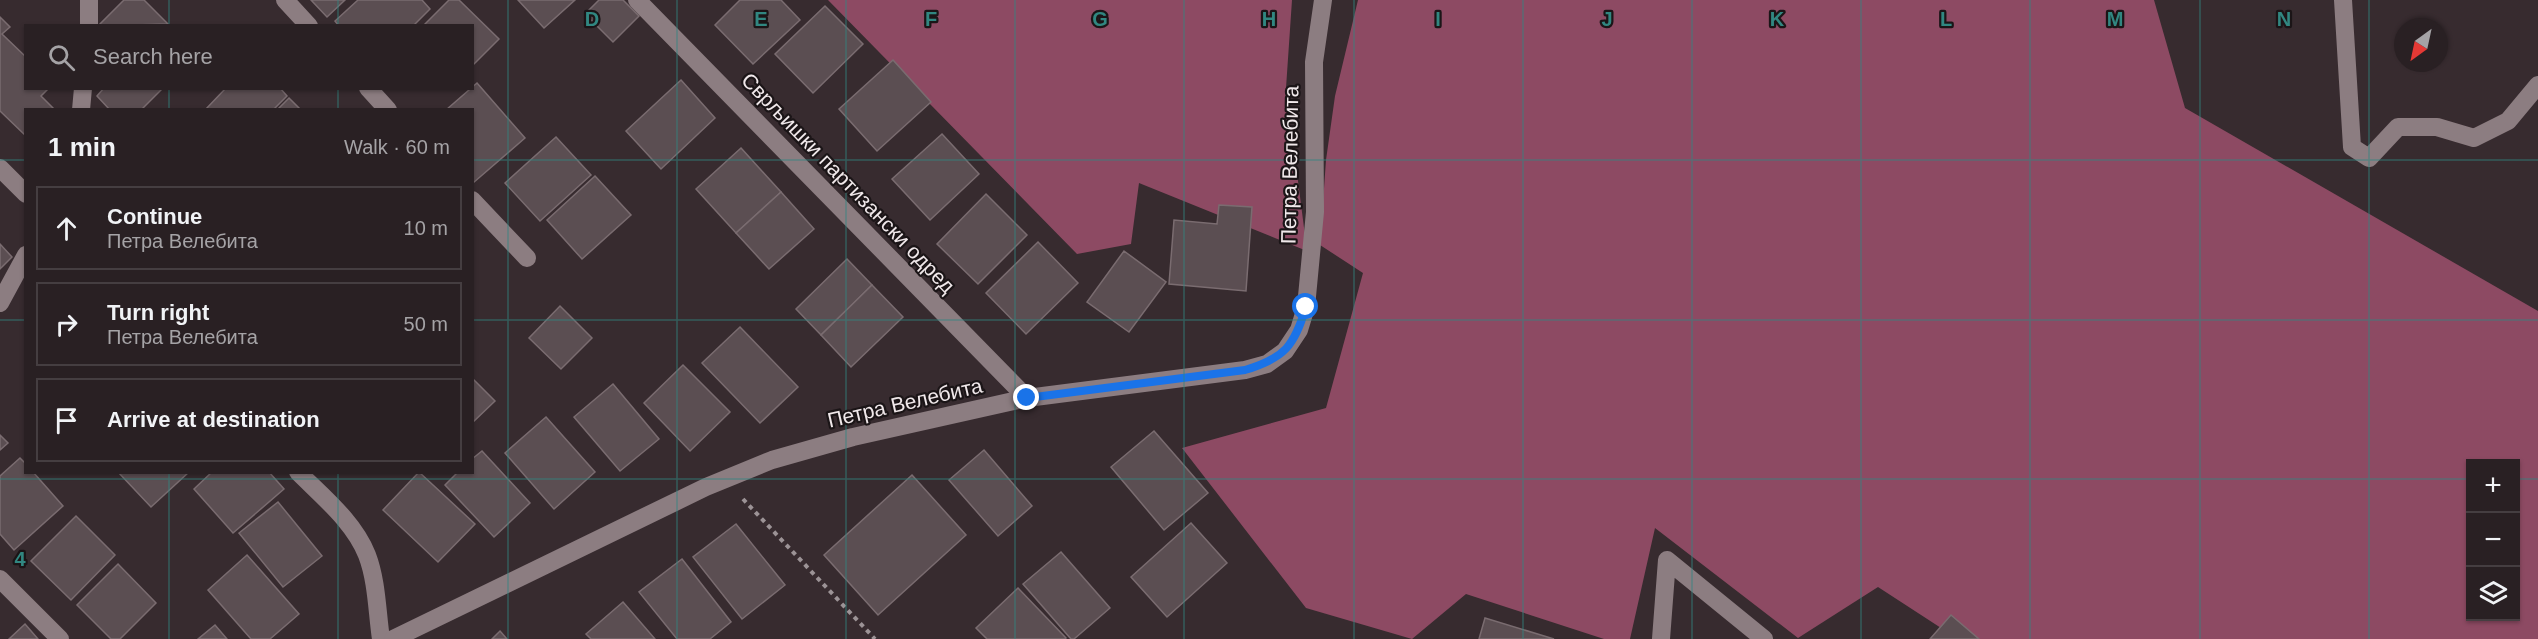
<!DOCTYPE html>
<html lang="en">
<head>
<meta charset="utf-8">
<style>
	body { margin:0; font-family:Arial,sans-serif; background:#352d30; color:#f1f3f6 }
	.controls { position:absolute; right:18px; bottom:18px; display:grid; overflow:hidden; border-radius:0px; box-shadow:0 2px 4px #0004 }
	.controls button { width:54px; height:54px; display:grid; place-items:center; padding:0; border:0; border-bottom:2px solid #453e41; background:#292023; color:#f1f3f6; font:30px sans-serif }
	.compass { position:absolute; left:2394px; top:18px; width:54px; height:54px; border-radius:50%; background:#292023; box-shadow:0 2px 4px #0004; rotate:213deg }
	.stop { position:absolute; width:18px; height:18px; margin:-14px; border:4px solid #1a73e8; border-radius:50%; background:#fff }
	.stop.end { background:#1a73e8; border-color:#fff; box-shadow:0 2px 6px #0008 }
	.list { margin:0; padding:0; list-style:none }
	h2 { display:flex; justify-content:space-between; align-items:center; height:78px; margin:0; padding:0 24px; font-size:26px }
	h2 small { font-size:20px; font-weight:400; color:#a5a3a6 }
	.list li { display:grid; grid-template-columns:39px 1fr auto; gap:18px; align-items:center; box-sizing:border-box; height:84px; margin:0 12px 12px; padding:0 12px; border:2px solid #453e41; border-radius:0px }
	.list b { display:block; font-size:22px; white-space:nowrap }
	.list p { margin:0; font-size:20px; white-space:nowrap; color:#a5a3a6 }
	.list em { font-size:20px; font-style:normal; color:#a5a3a6 }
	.icon { flex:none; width:33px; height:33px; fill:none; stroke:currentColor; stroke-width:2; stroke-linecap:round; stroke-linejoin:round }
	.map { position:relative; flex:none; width:2538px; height:639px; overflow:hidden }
	.search { position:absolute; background:#292023; box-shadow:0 2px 4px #0004; left:24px; top:24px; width:450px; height:66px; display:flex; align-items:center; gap:15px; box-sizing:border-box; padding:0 21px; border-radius:0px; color:#a5a3a6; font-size:22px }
	.panel { position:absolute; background:#292023; box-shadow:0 2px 4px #0004; left:24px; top:108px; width:450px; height:366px; border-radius:0px }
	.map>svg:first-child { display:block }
	.forest { fill:#8d4a63; fill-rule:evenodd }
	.building { fill:#5b4e52; stroke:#7a6c70; stroke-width:1.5 }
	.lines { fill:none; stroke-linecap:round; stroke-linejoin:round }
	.path { stroke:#9c9396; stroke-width:4; stroke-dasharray:4.5 4.5; stroke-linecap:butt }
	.minor { stroke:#8c7d81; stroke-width:18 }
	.route { stroke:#1a73e8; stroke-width:8 }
	.grid { fill:none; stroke:#318781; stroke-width:1.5; stroke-opacity:0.55 }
	.labels { text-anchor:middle; stroke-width:4.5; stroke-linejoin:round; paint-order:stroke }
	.street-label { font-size:21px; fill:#f0e8ea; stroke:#1b1517 }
	.grid-label { font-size:20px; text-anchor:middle; font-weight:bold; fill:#318781; stroke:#1b1517; stroke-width:4.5; stroke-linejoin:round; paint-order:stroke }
</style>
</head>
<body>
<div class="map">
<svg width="2538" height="639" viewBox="0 0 2538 639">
	<rect width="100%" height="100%" fill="#372b2f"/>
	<g class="forest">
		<polygon points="828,0 1292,0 1286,88 1307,251 1139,183 1131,244 1077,254"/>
		<path d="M1358,0H2154L2185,108L2538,311V639H1958L1878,587L1798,638L1655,528L1630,639H1604L1466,594L1412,639L1306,608L1182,448L1326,408L1363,273L1320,245L1326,160L1335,96ZM2470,464H2516V616H2470Z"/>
	</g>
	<g class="building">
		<polygon points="124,0 144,0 168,24 98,26"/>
		<polygon points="311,0 345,0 327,17"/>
		<polygon points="358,0 422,0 430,9 413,26 339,26 335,21"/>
		<polygon points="449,0 459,0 499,39 472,66 472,26 423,26"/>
		<polygon points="518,0 575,0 544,28"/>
		<polygon points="599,0 623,0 639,16 613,42 585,14"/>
		<polygon points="740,0 781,0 800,20 753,64 715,25"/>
		<polygon points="825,6 863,44 813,93 775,54"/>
		<polygon points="0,17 10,27 2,34 26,57 26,88 49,88 41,96 55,110 26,110 26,136 0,111"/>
		<polygon points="893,60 931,102 877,151 839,109"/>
		<polygon points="681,80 715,118 661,169 626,131"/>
		<polygon points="477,83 525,138 473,183 472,110 446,110"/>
		<polygon points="104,88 162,88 162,89 141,110 110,110 97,96"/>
		<polygon points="226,88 280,88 287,96 273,110 205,110"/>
		<polygon points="289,98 301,110 277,110"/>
		<polygon points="942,134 979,174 930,220 892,179"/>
		<polygon points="556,137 591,175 540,221 505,183"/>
		<polygon points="741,148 781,192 736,233 696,189"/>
		<polygon points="595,176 631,215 582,259 547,220"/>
		<polygon points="781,192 814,229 769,269 736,233"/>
		<polygon points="986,194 1027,235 978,284 937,244"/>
		<polygon points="1219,205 1252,207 1246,291 1169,284 1174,220 1217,224"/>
		<polygon points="1038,242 1078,283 1026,334 986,293"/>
		<polygon points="0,244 12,257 0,269"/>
		<polygon points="1124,251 1166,282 1129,332 1087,302"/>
		<polygon points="847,259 872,285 821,335 796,309"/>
		<polygon points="872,285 903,317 851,367 821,335"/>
		<polygon points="560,306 592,338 561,369 529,338"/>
		<polygon points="740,327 798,387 760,423 702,363"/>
		<polygon points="683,365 730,412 690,451 644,403"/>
		<polygon points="472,378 495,401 472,423"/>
		<polygon points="613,384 659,439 620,471 574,417"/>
		<polygon points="546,417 595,472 554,509 505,453"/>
		<polygon points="1154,431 1208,493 1164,530 1111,467"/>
		<polygon points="0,435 8,443 0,450"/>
		<polygon points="984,450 1032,506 998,536 949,480"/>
		<polygon points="482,451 530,503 494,537 445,485 458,472 472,472 472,459"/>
		<polygon points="20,458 26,464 26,472 33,472 63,506 14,550 0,534 0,476"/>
		<polygon points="118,472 189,472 151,507"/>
		<polygon points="212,472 269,472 284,489 233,533 194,489"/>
		<polygon points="419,472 475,524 438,562 383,510"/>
		<polygon points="912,475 966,535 878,615 824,555"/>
		<polygon points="278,502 322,556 283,587 239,533"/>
		<polygon points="76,516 115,555 71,600 31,561"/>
		<polygon points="1191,523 1227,563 1167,617 1131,577"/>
		<polygon points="736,524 785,585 742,619 693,557"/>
		<polygon points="1061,552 1110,608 1074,639 1071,639 1023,584"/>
		<polygon points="247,555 299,614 270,639 251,639 208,590"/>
		<polygon points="682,559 731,622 710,639 677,639 639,592"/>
		<polygon points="118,564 156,603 120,639 111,639 77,605"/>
		<polygon points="1018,588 1066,638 1065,639 987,639 976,628"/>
		<polygon points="623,602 655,639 591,639 586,634"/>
		<polygon points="1951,615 1979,639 1930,639"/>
		<polygon points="1485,618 1554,639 1479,639"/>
		<polygon points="25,624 38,639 9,639"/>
		<polygon points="215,625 227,639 198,639"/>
		<polygon points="500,631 507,639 492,639"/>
	</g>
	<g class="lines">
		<polyline class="path" points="743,499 875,639"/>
		<g class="minor">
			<polyline points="285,0 309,26"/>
			<polyline points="637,0 1027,398"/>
			<polyline points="2343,0 2352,147 2369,158 2398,127 2437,127 2474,138 2508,121 2538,85"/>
			<polyline points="89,26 89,0"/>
			<polyline points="368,88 388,110"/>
			<polyline points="81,110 83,88"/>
			<polyline points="0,168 26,194"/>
			<polyline points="472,200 527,258"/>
			<polyline points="0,303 26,255"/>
			<path d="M298,472C323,497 354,522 367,555C377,581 377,612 381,639"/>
			<polyline points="0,579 60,639"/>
			<polyline points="393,639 706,487 772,460 853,437 1027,398 1245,370 1267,364 1285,351 1299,330 1306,307 1315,212 1314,62 1323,0"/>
			<polyline points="1661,639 1667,560 1764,639"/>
		</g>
	</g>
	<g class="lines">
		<path class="route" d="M1027,398L1245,370C1285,358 1294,346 1306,307"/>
	</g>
	<path class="grid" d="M169,0V26M338,0V26M508,0V639M677,0V639M846,0V639M1015,0V639M1184,0V639M1354,0V639M1523,0V639M1692,0V639M1861,0V639M2030,0V639M2200,0V639M2369,0V639M169,88V110M338,88V110M0,160H26M472,160H2538M0,320H26M472,320H2538M169,472V639M338,472V639M0,479H2470M2516,479H2538"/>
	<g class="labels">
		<g class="street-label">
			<text transform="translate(1290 165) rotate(-89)" y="7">Петра Велебита</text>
			<text transform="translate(848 183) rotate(46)" y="7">Сврљишки партизански одред</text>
			<text transform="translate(905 403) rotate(-13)" y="7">Петра Велебита</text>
		</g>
	</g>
	<g class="grid-label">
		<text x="592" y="26">D</text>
		<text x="761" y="26">E</text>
		<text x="931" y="26">F</text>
		<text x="1100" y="26">G</text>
		<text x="1269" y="26">H</text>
		<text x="1438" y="26">I</text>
		<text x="1607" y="26">J</text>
		<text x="1777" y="26">K</text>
		<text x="1946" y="26">L</text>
		<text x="2115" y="26">M</text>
		<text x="2284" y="26">N</text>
		<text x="20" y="566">4</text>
	</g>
</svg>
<div class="controls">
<button>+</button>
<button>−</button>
<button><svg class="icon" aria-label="layers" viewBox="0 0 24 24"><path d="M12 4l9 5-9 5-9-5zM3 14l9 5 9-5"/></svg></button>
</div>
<svg class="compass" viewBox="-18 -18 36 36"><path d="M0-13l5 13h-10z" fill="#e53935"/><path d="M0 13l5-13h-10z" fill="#a5a3a6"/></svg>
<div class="stop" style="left:1306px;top:307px"></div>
<div class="stop end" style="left:1027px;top:398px"></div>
<div class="search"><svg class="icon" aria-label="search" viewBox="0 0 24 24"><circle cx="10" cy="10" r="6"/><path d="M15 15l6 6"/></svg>Search here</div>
<section class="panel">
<h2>1 min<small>Walk · 60 m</small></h2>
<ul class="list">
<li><svg class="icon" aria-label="ahead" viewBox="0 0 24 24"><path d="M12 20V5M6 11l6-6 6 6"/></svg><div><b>Continue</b><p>Петра Велебита</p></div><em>10 m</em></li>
<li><svg class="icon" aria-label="right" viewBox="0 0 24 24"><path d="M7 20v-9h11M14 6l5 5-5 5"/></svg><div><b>Turn right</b><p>Петра Велебита</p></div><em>50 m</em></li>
<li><svg class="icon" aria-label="arrive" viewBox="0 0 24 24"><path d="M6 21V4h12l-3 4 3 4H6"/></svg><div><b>Arrive at destination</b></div></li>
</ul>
</section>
</div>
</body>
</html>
